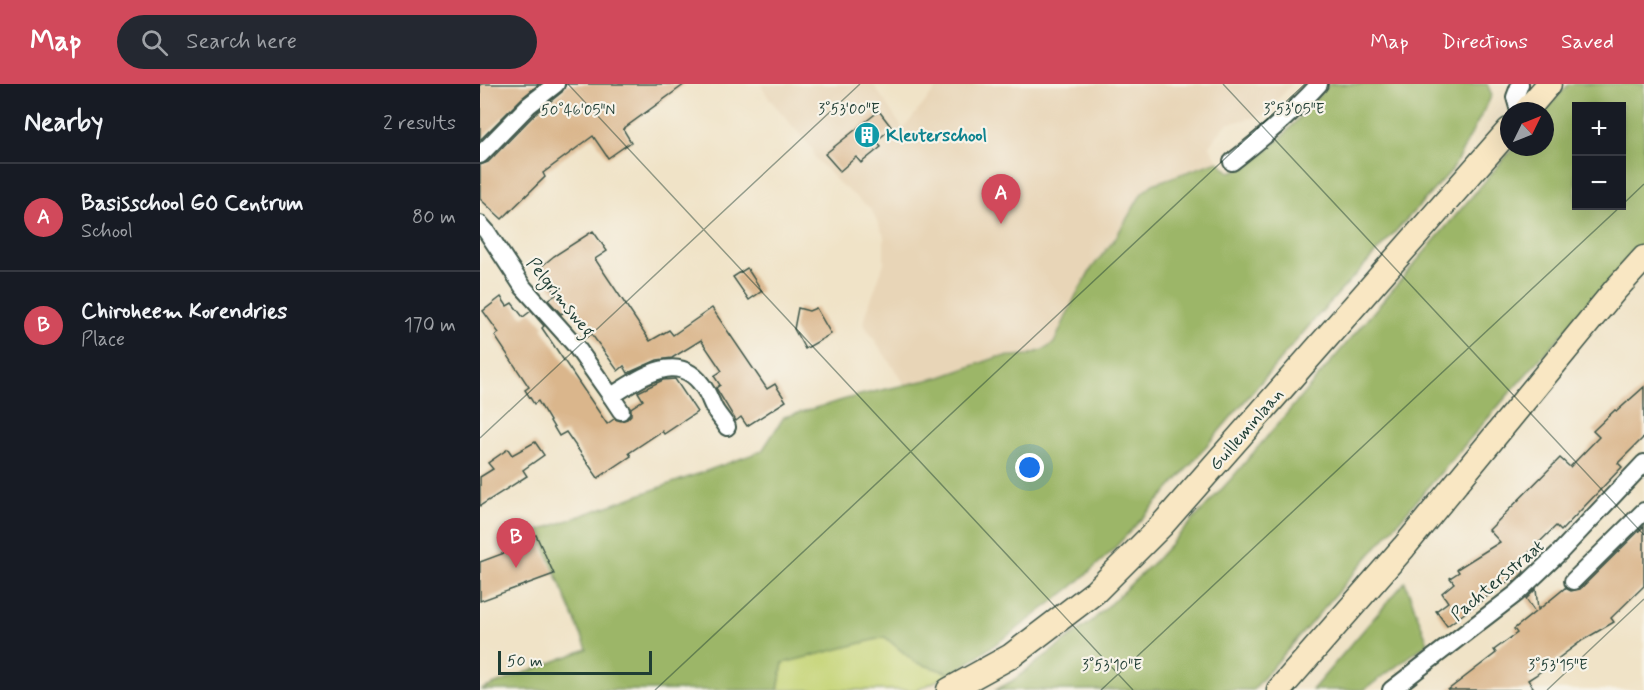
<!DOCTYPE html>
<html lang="en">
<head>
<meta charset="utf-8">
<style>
	body { margin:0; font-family:Mynerve,sans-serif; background:#242831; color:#f1f3f6 }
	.controls { position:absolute; right:18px; top:18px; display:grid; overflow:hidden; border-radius:0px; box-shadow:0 6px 24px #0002 }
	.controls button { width:54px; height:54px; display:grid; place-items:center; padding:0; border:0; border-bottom:2px solid #363941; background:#171b24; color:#f1f3f6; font:30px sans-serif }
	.compass { position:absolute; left:1020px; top:18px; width:54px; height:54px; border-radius:50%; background:#171b24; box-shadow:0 6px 24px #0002; rotate:47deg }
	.scale { position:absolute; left:18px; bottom:15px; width:154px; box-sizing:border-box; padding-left:6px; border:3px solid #1f3d34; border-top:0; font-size:16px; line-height:21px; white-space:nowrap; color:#1f3d34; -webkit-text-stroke:4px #f7f3e8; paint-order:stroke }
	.you { position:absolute; left:550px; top:384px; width:21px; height:21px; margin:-15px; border:4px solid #fff; border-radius:50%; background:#1a73e8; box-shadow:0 0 0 9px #1a73e833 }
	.badge { display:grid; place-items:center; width:39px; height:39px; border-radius:50%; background:#d1495b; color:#fff; font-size:20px; font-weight:700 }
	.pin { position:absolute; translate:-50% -50px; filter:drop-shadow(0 2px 3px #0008) }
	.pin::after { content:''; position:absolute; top:32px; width:21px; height:18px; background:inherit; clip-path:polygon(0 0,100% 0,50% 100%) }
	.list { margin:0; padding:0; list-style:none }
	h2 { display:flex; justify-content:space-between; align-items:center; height:78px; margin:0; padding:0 24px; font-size:26px }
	h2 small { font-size:20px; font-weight:400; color:#9ea1a6 }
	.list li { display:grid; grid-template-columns:39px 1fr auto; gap:18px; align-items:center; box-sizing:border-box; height:108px; padding:0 24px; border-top:2px solid #363941 }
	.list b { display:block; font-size:22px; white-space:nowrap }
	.list p { margin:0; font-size:20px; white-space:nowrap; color:#9ea1a6 }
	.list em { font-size:20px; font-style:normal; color:#9ea1a6 }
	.icon { flex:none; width:33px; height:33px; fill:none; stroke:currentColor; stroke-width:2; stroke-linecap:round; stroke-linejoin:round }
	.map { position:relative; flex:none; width:1164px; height:606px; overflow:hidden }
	header { display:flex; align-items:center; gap:36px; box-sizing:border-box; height:84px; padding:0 30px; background:#d1495b; color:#fff }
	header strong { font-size:28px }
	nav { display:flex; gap:33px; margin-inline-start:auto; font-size:21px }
	.search { width:420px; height:54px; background:#242831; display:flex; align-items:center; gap:15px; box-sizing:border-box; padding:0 21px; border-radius:33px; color:#9ea1a6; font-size:22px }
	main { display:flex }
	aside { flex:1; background:#171b24 }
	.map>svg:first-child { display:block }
	.built { fill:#e8d5b7 }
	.green { fill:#c5d476; stroke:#728855; stroke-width:1.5 }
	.forest { fill:#9cb667; stroke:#5e7a4e; stroke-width:1.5; fill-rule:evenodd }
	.building { fill:#dab68c }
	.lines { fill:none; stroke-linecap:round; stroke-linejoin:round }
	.street-casing { stroke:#3e564a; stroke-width:20 }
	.secondary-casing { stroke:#3e564a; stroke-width:27 }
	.street { stroke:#fff; stroke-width:16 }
	.secondary { stroke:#f9e7c3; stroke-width:24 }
	.ticks { fill:none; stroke:#1f3d34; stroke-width:1.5; stroke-opacity:0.45 }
	.labels { text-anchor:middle; stroke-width:4.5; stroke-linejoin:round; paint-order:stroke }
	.culture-label { font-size:18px; font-weight:bold; fill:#0d838f; stroke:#f7f3e8; text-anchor:start }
	.street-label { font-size:18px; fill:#1f3d34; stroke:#f7f3e8 }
	.ticks-label { font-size:15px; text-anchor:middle; fill:#1f3d34; stroke:#f7f3e8; stroke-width:4.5; stroke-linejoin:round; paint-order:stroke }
</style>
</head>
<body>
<header>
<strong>Map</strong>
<div class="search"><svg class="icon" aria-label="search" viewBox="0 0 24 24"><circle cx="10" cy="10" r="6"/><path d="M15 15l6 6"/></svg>Search here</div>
<nav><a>Map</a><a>Directions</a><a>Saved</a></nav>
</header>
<main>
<aside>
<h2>Nearby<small>2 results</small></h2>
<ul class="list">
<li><span class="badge">A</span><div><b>Basisschool GO Centrum</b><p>School</p></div><em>80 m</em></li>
<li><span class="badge">B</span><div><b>Chiroheem Korendries</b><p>Place</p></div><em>170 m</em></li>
</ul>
</aside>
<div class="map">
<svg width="1164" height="606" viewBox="0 0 1164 606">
	<rect width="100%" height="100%" fill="#f7f3e8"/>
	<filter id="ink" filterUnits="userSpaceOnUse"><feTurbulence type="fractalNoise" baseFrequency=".0167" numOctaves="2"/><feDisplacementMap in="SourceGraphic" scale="12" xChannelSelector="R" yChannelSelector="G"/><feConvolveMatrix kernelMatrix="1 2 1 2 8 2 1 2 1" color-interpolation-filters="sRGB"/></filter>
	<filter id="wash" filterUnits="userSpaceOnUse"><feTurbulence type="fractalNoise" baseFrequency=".008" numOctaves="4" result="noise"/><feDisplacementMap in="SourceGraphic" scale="24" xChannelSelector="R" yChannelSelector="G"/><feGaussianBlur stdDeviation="1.35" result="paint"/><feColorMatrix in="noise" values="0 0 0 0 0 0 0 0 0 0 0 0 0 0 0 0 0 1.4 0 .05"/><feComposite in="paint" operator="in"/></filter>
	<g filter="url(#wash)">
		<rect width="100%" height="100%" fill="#f0e3c7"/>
		<polygon class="built" points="281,0 393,0 423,45 460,0 812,0 784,31 747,40 729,61 738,77 722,82 662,109 635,155 612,184 596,211 574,259 565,265 549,271 518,273 461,293 426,302 383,239 404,179 404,152 391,125 360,100 334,73 333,66 288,13"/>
		<polygon class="green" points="405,553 435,578 472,590 436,606 298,606 303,579"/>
		<g class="forest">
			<polygon points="849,0 1007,0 1012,11 972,86 834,236 693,401 630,469 592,503 533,548 472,590 435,578 405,553 303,579 298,606 0,606 107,565 58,447 282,367 304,333 380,311 461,293 518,273 549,271 565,265 574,259 596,211 612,184 635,155 662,109 673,100 738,77 750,88 769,82 802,53"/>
			<path d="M1089,0H1164V160L1040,297L773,606H516L532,597L613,536L675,477L751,395L1034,63H1065V27ZM1096,22H1142V122H1096Z"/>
			<polygon points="925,498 948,559 884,606 832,606"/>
		</g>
		<g id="blocks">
			<g class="building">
				<polygon points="0,0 59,0 42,14 0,56"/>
				<polygon points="86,0 205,0 143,45 151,58 128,74 113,52 63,89 65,93 22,135 0,115 0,81 8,78 56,29 82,8"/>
				<polygon points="399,27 412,44 396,57 401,63 381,79 376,73 360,87 345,70"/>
				<polygon points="113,147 127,167 115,175 170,257 189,246 193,251 232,224 287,305 295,300 306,317 267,342 261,333 256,337 236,304 240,301 234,292 242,287 221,256 192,274 177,276 148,289 144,282 138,287 92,223 81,230 68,216 77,210 57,186 74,172"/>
				<polygon points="267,184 282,207 269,216 253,193"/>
				<polygon points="21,213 27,222 32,219 43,233 51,227 64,242 62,244 127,340 134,335 141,337 147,335 151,331 151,324 163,316 158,308 183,296 195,295 217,328 184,350 182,347 149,369 151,372 118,394 86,348 79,352 58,317 54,320 45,306 49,303 15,252 19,249 3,227"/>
				<polygon points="318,224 329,227 336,224 351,250 325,265 314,245"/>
				<polygon points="1164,303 1164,353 1138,379 1142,383 1081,447 1076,442 1037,480 1044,488 1034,498 1031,495 967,542 956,527 968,518 962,509 974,499 970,494 979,488 977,485 1020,458 1009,446 1080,374 1090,383 1119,353 1113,347 1135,326 1137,327"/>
				<polygon points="55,358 64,371 43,386 47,392 0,422 0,393 13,385 8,379 28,365 32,371"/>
				<polygon points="1164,442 1164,502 1131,534 1134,538 1103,556 1056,591 1048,596 1055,606 968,606 1016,569 1014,566 1037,549 1034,545 1055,528 1046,515 1056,505 1058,526 1085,504 1091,507 1100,505"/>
				<polygon points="56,451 74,490 0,517 0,478 43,462 41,456"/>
			</g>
		</g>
	</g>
	<g filter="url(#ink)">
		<use href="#blocks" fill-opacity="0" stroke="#3e564a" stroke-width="1.5"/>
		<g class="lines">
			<g class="street-casing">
				<g id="street">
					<polyline points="1039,27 1035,13 1040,0"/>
					<polyline points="0,71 49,21 76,0"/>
					<path d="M752,78C783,54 813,29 839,0"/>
					<path d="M0,140L7,148L43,203L95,261L131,312C163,293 200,263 226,307C229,312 231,318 234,324C237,330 243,336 247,343"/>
					<polyline points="131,312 141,327"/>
					<polyline points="1093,497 1164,427"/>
					<polyline points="911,606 1037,509 1080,468 1164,379"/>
				</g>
			</g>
			<g class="secondary-casing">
				<g id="secondary">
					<polyline points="1046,27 1069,0"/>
					<polyline points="469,606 531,572 615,508 681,442 1029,46"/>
					<polyline points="799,606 924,463 1135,206 1164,174"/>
				</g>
			</g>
			<use href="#street" class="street"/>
			<use href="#secondary" class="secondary"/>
		</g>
	</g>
	<path class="ticks" d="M88,0L653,606M743,0L1164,451M1142,121L1164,100M0,354L380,0M175,606L825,0M621,606L1141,122M1067,606L1164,515"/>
	<defs>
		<g id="building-disc" transform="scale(1.35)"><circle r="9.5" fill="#0f9aa8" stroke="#f7f3e8"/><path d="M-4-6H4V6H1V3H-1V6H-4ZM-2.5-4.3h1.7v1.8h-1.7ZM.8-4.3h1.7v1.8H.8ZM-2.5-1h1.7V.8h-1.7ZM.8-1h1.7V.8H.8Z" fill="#fff"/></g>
	</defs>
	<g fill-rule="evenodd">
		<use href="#building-disc" x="387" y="51"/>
	</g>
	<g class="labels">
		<g class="culture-label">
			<text x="406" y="57">Kleuterschool</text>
		</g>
		<g class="street-label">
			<text transform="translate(81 213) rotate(51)" y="6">Pelgrimsweg</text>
			<text transform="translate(766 345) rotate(-49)" y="6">Guilleminlaan</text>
			<text transform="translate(1017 496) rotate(-40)" y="6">Pachtersstraat</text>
		</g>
	</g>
	<g class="ticks-label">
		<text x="369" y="30">3°53'00"E</text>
		<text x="814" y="30">3°53'05"E</text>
		<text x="98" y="31">50°46'05"N</text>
		<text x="632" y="586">3°53'10"E</text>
		<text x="1078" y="586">3°53'15"E</text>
	</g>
</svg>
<div class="controls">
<button>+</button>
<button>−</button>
</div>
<svg class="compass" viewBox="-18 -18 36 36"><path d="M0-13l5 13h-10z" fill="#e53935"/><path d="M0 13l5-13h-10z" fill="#9ea1a6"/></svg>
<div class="scale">50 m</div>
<div class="you"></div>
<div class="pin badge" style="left:521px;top:140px">A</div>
<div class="pin badge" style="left:36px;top:484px">B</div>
</div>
</main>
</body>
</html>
